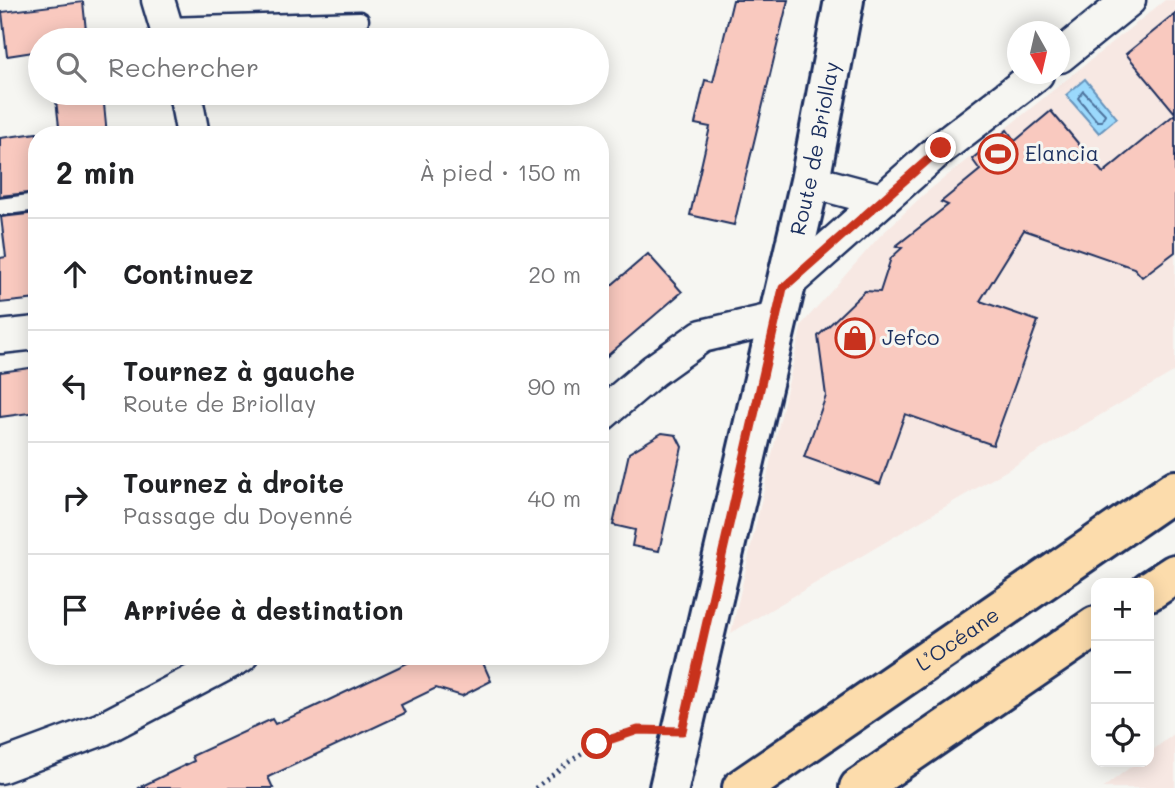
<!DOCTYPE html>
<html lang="fr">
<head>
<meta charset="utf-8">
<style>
	body { margin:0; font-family:Mali,sans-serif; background:#f6f6f6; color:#202124 }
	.controls { position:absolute; right:21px; bottom:21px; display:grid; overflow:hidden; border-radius:14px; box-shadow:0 4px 18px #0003 }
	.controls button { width:63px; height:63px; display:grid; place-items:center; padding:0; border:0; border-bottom:2px solid #e0e0e0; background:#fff; color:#202124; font:35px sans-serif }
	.compass { position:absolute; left:1007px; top:21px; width:63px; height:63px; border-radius:50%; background:#fff; box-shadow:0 4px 18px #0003; rotate:172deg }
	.stop { position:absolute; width:21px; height:21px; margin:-16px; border:5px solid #c8321e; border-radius:50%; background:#fff }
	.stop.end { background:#c8321e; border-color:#fff; box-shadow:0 2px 7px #0008 }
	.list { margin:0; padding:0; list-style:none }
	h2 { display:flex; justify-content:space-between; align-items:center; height:91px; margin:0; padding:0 28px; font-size:30px }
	h2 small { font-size:23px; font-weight:400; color:#757577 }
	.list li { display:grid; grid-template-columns:46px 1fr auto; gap:21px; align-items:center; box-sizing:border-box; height:112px; padding:0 28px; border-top:2px solid #e0e0e0 }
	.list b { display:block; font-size:26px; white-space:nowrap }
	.list p { margin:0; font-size:23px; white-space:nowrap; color:#757577 }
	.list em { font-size:23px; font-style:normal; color:#757577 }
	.icon { flex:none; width:38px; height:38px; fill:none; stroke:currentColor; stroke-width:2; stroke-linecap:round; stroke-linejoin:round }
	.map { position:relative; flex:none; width:1175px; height:788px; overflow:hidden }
	.search { position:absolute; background:#fff; box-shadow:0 4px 18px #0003; left:28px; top:28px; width:581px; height:77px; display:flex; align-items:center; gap:18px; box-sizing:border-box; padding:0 24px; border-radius:38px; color:#757577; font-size:26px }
	.panel { position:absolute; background:#fff; box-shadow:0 4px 18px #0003; left:28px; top:126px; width:581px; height:539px; border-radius:28px }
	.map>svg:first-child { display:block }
	.built { fill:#f7e8e3 }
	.water { fill:#9bd9fc; stroke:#6895bd; stroke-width:2 }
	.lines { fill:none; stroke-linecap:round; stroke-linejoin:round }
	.shore { stroke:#4e739d; stroke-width:2 }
	.building { fill:#f9c9bf; stroke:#1b2f5e; stroke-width:2 }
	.lane-casing { stroke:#1b2f5e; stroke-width:21 }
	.street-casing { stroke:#1b2f5e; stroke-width:37 }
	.secondary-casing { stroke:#1b2f5e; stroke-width:44 }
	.highway-casing { stroke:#1b2f5e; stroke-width:44 }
	.path { stroke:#1b2f5e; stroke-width:4.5; stroke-dasharray:2 5; stroke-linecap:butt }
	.lane { stroke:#f6f6f2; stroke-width:16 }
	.street { stroke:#f6f6f2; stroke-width:32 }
	.secondary { stroke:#f6f6f2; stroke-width:38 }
	.highway { stroke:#fcdcac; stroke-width:38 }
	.route { stroke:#c8321e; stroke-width:9 }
	.labels { text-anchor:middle; stroke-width:6; stroke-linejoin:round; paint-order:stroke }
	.street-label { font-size:21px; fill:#1b2f5e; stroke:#f6f6f2 }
	.poi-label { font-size:21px; fill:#1b2f5e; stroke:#f6f6f2; text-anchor:start }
</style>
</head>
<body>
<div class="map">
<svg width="1175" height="788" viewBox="0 0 1175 788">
	<rect width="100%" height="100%" fill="#f6f6f2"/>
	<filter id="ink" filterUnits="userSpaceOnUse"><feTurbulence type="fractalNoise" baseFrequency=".0143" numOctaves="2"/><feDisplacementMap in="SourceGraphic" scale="14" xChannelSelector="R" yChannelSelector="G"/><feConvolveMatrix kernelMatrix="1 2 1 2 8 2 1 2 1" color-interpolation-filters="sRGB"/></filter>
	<g filter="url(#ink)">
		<g class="built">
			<polygon points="1165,0 1175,0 1175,371 731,633 802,324 879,237 922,196"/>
			<polygon points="1175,733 1175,788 1103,788 1137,762 1149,762 1149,753"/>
		</g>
		<polygon class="water" points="1085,79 1117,118 1099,133 1066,95"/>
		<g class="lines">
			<polygon class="shore" points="1083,91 1105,114 1102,121 1097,121 1078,98"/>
		</g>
		<g class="building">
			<polygon points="733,0 788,0 734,225 690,215 710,127 695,124 705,80 713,82"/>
			<polygon points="83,2 87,40 40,40 40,51 7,56 2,12"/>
			<polygon points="1175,14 1175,113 1126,54"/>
			<polygon points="103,94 107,135 60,135 56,100"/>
			<polygon points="1051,111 1103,173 1175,114 1175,252 1142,277 1134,268 1024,230 980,301 1038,321 993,445 905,414 880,484 804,457 826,396 818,336 865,291 880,292 891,258 902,248 896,246 948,205 941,202 980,170 972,159 1007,130 1015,141"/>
			<polygon points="37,133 37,192 0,196 0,138"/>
			<polygon points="37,213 37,299 0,303 0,258 6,257 1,217"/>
			<polygon points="648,254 682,292 600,362 600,295"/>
			<polygon points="37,367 37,412 0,417 0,372"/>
			<polygon points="662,433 676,435 682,447 659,551 632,546 635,530 613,525 629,453"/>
			<polygon points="422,656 480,656 491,681 462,696 436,688 401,705 405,713 268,777 273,788 138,788 194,761 192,756 272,719 275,724 310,709"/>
		</g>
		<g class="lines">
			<g class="lane-casing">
				<g id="lane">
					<polyline points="166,26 360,20"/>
					<polyline points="0,207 37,202"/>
				</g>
			</g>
			<g class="street-casing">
				<g id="street">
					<polyline points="158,0 170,40"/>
					<polyline points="1060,56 1129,0"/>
					<polyline points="185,93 193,135"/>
					<polyline points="810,181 881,200"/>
					<polyline points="783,288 941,148 1037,74"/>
					<polyline points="0,337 37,333"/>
					<polyline points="600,416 653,371 702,336 776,319"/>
					<polyline points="0,767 102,729 241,656"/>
				</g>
			</g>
			<g class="secondary-casing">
				<g id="secondary">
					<path id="s1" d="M669,788L810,181L844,0"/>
				</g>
			</g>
			<g class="highway-casing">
				<g id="highway">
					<polyline points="1149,591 1175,574"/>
					<path id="s2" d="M742,788L1175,490"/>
					<polyline points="859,788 1096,626"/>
				</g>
			</g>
			<path class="path" d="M535,788C568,764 603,730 646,730"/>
			<use href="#lane" class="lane"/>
			<use href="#street" class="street"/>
			<use href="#secondary" class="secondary"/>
			<use href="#highway" class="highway"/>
		</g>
	</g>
	<g class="lines" filter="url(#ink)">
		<polyline class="route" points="597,744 638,730 682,731 783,288 941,148"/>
	</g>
	<defs>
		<g id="stadium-ring" transform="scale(2.0125)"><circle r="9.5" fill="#f6f6f2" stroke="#c8321e" stroke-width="1.5"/><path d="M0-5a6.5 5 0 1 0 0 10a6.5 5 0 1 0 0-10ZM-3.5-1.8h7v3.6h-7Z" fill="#c8321e"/></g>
		<g id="shop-ring" transform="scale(2.0125)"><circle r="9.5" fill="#f6f6f2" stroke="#c8321e" stroke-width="1.5"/><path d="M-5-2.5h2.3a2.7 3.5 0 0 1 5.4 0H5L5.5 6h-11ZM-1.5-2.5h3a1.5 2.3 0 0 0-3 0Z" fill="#c8321e"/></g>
	</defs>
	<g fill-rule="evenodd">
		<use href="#stadium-ring" x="998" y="154"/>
		<use href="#shop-ring" x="855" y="338"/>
	</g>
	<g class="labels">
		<g class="street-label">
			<text dy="7" stroke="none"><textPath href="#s1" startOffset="656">Route de Briollay</textPath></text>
			<text dy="7" stroke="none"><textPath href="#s2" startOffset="262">L’Océane</textPath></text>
		</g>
		<g class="poi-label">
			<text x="1025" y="161">Elancia</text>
			<text x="882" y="345">Jefco</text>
		</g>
	</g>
</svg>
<div class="controls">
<button>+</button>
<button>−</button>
<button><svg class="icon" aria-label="locate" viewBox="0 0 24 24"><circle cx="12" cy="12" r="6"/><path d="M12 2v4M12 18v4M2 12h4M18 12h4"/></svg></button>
</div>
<svg class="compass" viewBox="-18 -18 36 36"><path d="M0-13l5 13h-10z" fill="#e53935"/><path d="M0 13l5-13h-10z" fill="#757577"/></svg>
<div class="stop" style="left:597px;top:744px"></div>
<div class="stop end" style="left:941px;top:148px"></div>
<div class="search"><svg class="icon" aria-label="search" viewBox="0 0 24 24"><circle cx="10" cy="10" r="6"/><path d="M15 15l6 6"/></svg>Rechercher</div>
<section class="panel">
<h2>2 min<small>À pied · 150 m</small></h2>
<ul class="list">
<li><svg class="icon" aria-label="ahead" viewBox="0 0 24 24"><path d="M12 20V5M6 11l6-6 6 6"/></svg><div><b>Continuez</b></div><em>20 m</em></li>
<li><svg class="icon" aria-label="left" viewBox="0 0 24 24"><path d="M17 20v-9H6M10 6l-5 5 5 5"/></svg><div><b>Tournez à gauche</b><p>Route de Briollay</p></div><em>90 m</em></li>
<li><svg class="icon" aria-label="right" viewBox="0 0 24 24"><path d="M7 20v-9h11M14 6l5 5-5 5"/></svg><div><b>Tournez à droite</b><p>Passage du Doyenné</p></div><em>40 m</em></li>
<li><svg class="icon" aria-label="arrive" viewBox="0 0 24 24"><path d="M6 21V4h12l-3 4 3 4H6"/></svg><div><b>Arrivée à destination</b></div></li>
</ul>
</section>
</div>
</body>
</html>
